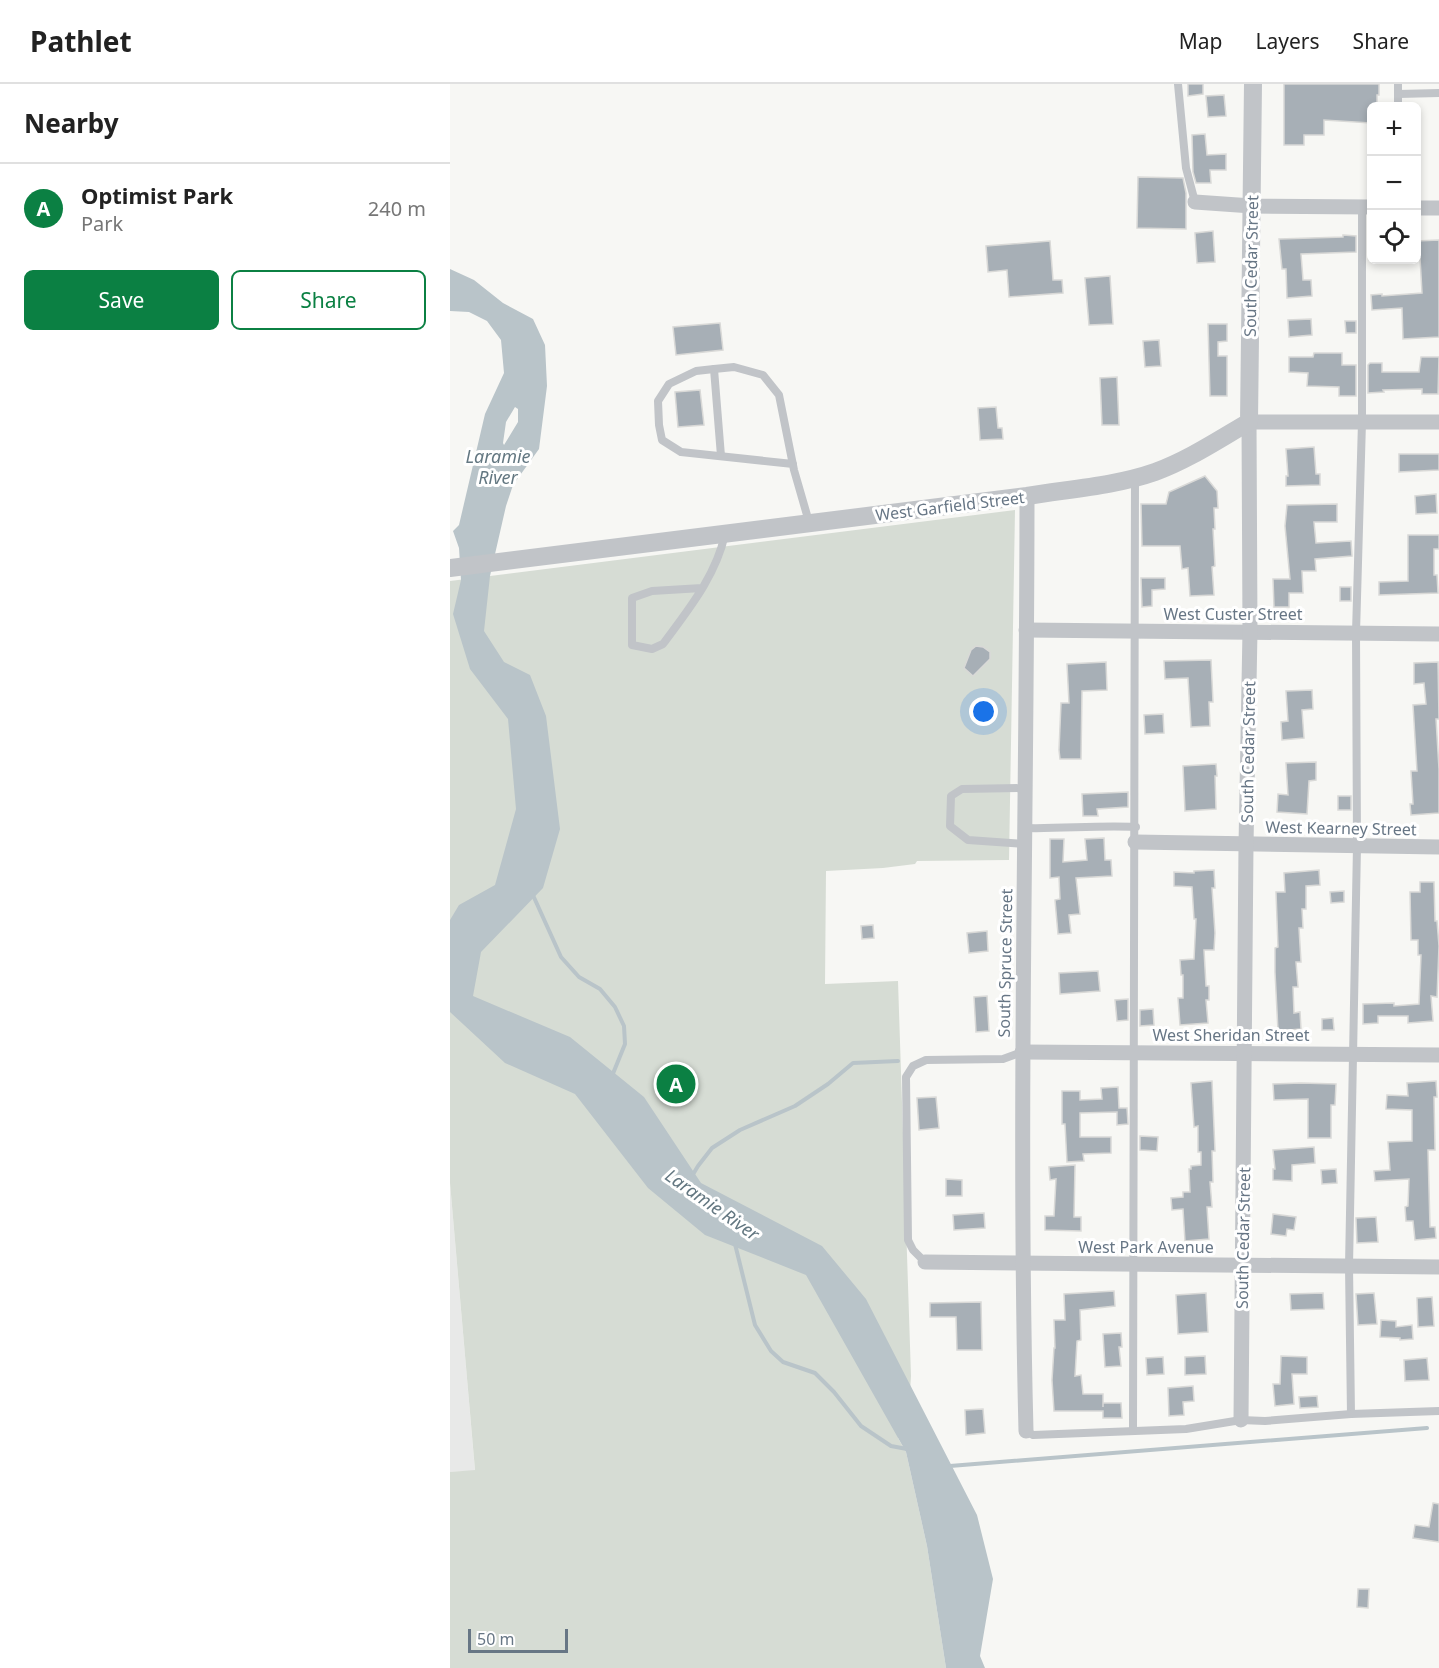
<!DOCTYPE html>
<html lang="en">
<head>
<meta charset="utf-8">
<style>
	body { margin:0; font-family:"Noto Sans",sans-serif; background:#f6f6f6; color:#222 }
	.controls { position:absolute; right:18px; top:18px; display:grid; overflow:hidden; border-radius:9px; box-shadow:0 3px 9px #0003 }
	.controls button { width:54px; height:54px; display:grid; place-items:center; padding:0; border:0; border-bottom:2px solid #e0e0e0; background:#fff; color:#222; font:30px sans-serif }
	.scale { position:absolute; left:18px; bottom:15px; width:100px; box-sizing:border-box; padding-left:6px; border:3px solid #677685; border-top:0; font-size:16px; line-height:21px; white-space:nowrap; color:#677685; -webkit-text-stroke:4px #fff; paint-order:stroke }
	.you { position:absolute; left:534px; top:628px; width:21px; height:21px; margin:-15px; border:4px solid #fff; border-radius:50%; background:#1a73e8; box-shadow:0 0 0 9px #1a73e833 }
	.badge { display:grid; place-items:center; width:39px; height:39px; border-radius:50%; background:#0b8043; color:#fff; font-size:20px; font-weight:700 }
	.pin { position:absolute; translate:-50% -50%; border:3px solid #fff; box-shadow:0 2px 6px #0006 }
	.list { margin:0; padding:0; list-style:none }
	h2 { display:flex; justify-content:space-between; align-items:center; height:78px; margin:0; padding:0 24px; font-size:26px }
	h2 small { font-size:20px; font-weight:400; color:#767676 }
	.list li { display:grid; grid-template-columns:39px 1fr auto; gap:18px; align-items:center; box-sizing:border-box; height:90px; padding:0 24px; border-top:2px solid #e0e0e0 }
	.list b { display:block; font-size:22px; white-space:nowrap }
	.list p { margin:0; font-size:20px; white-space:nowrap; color:#767676 }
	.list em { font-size:20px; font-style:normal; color:#767676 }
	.actions { display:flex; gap:12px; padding:18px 24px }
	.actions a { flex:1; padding:14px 0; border:2px solid #0b8043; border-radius:9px; text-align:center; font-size:21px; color:#0b8043 }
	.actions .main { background:#0b8043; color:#fff }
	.icon { flex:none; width:33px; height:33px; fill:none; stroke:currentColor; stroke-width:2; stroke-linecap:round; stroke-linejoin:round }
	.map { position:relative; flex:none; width:989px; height:1584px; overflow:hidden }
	header { display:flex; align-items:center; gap:36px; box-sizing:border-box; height:84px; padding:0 30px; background:#fff; border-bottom:2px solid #e0e0e0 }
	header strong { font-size:28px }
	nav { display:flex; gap:33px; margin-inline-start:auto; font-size:21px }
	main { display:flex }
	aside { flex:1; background:#fff }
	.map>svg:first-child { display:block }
	.built { fill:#e8e9e8 }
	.green { fill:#d6dcd4 }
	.water { fill:#b9c4c9; fill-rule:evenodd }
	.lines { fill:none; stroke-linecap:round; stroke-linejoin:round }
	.stream { stroke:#b9c4c9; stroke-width:4 }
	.building { fill:#a7afb6; stroke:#d9d9d7; stroke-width:1.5 }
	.service { stroke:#c1c4c8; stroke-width:8 }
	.minor { stroke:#c1c4c8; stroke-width:15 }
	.tertiary { stroke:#c1c4c8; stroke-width:18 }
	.labels { text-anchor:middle; stroke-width:6; stroke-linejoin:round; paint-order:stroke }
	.street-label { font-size:16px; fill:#677685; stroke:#fff }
	.water-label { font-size:18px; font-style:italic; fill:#637781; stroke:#fff }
</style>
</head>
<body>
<header>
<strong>Pathlet</strong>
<nav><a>Map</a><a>Layers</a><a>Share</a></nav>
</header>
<main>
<aside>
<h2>Nearby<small></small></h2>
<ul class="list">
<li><span class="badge">A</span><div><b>Optimist Park</b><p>Park</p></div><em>240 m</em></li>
</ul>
<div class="actions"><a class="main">Save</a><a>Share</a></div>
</aside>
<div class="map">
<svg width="989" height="1584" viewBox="0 0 989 1584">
	<rect width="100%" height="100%" fill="#f7f7f4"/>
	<polygon class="built" points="0,1099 25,1387 0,1388"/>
	<polygon class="green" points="565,426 559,776 467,777 465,780 433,784 376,787 375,900 448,897 461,1292 457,1353 448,1354 456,1368 477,1462 496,1584 0,1584 0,1388 25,1386 0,1099 0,497"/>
	<path class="water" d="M0,185L24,196L53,219L83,235L95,261L97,302L89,365L63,401L56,422L40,492L34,547L54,578L80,591L96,632L110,745L93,804L31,868L23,912L120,953L194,1013L251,1099L372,1162L416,1215L527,1431L543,1495L530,1572L535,1584H496L477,1462L456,1368L356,1191L255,1151L198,1104L125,1010L55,979L0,928V836L9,821L45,801L66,725L58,635L20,585L3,530L11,496L9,464L3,447L9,441L35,330L54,289L51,256L37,237L19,228L0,227ZM65,323L68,325V338L54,361L53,359L56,338Z"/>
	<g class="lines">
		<g class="stream">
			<polyline points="82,809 111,873 129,893 150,905 165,923 174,942 175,960 162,992"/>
			<polyline points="242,1092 248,1082 262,1064 290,1046 345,1022 378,1000 403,979 448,977"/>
			<polyline points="285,1160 305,1241 321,1267 333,1278 365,1289 384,1308 411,1342 441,1362 457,1365"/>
			<polyline points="500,1382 977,1344"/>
		</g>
	</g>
	<g class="building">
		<polygon points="738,0 753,0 753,10 738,12"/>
		<polygon points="834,0 929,0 929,11 927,11 927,22 921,22 921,39 874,36 874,51 854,51 854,61 834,61"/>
		<polygon points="774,11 776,32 758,33 756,12"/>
		<polygon points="755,50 757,71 776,70 776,86 760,86 761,99 746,99 743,88 742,51"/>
		<polygon points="688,93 733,94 736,109 736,145 687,144"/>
		<polygon points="763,147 765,178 747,179 745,149"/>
		<polygon points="893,151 906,152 906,168 851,170 853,196 861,196 862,212 837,214 836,185 832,185 829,155 893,153"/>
		<polygon points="989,156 989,253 953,255 952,224 922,226 921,211 932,210 932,212 972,209 970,174 966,174 966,157"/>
		<polygon points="600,157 603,196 612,196 613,209 559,213 557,186 538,188 536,162"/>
		<polygon points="660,192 663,240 639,241 635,194"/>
		<polygon points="861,235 862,251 839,253 838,236"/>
		<polygon points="895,237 906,237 906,249 896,249"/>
		<polygon points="270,239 273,266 226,271 223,243"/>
		<polygon points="758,240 777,240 777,257 768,258 768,272 777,272 777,312 760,312"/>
		<polygon points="709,256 711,282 695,283 693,257"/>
		<polygon points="864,269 892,269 892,281 906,281 906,312 889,312 889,303 857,302 858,289 839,288 839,273 863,273"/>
		<polygon points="971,273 989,273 988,310 972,310 972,305 933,306 934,308 918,309 918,281 920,279 932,279 932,288 969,288"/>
		<polygon points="667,293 669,341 652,341 650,294"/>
		<polygon points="250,306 254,341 228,343 225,308"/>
		<polygon points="546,323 548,344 552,344 553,355 530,356 528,324"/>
		<polygon points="864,363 866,390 870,390 870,401 836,402 836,392 838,392 836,365"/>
		<polygon points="949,370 989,370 989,386 949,388"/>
		<polygon points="755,392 767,407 768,424 764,424 765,445 763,445 765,482 762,483 764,511 740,512 738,484 732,485 730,462 692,462 691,420 716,420 719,408"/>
		<polygon points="986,410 987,429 966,430 965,412"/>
		<polygon points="887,420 887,438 864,438 866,459 901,457 902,472 865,475 866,487 852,487 853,509 839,509 839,523 824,523 823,495 840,495 835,442 837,421"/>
		<polygon points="958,451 989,451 989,465 984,465 984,491 987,491 988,509 929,511 929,498 958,497"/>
		<polygon points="691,494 715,494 715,505 702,506 702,522 692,523"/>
		<rect x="890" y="503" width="11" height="14"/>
		<polygon points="526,562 533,563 540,568 540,575 523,592 514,584 521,566"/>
		<polygon points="761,576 763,618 759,618 760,642 741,643 738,594 715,595 714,577"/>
		<polygon points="656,578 657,606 632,607 631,675 610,675 609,666 611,619 619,619 617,580"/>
		<polygon points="988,578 989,635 986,635 989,685 989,729 961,731 960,720 963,720 961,687 967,687 963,621 976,620 974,599 964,600 964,579"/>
		<polygon points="862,606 863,625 852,626 854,654 832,656 831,638 838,637 836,607"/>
		<polygon points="713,630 714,649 695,650 694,631"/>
		<polygon points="866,678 866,696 859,697 857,730 827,728 828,710 838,711 836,679"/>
		<polygon points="766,680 767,692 765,692 766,725 735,727 733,682"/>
		<polygon points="678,708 678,723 647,725 648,732 633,732 632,710"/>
		<rect x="888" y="712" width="13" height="14"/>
		<polygon points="654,754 655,776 661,776 662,792 626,794 630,830 619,831 621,849 608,850 605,816 610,815 609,793 600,794 600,755 614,755 613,778 637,776 635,755"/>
		<polygon points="764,786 765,804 762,804 765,849 764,866 754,866 756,902 759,902 759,916 756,916 758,939 730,941 728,914 733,914 733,891 731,891 730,876 744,875 746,835 744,835 742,803 724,802 724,788 744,789 744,787"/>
		<polygon points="869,786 870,801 856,802 856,825 852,825 853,844 849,844 851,878 846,878 848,903 843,903 844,929 850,928 851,945 828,947 825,888 825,864 828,863 826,808 835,808 834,789"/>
		<polygon points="970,798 984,798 985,837 987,837 989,862 987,913 981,912 983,937 958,939 958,932 928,932 928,939 913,940 913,920 944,919 944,922 969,920 971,871 968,871 968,856 961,856 960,808 970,808"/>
		<polygon points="894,807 894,818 881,819 880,808"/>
		<polygon points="423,841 424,854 412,855 411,842"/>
		<polygon points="537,847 538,867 519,869 517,849"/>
		<polygon points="648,887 650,907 610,910 609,889"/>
		<polygon points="537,912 539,947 526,948 524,913"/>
		<polygon points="678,915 678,936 667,937 665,916"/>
		<polygon points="703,925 704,941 690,942 690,926"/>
		<polygon points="883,934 884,946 872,946 872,935"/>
		<polygon points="762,997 765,1067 762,1067 763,1098 760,1098 762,1123 757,1123 759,1155 735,1157 733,1125 722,1126 721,1114 733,1113 733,1108 740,1108 739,1085 741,1085 741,1082 751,1081 751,1068 748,1068 748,1042 744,1043 741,999"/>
		<polygon points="986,997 987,1013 984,1013 985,1066 978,1066 980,1143 985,1143 986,1154 965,1156 963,1137 956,1137 955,1123 958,1122 959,1095 925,1097 924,1087 940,1086 938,1058 962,1057 962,1026 936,1025 937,1011 958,1012 957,999"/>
		<polygon points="851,999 886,1000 885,1021 881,1021 881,1054 858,1054 858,1015 824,1016 823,1000"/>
		<polygon points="668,1003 669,1024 677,1024 678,1040 667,1041 667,1028 630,1029 630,1053 661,1053 661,1069 633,1070 634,1077 617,1078 615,1040 612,1040 612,1007 630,1007 630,1016 652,1015 651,1004"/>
		<polygon points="486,1013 489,1044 469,1046 467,1014"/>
		<polygon points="690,1052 708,1053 707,1067 690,1066"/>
		<polygon points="864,1063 865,1079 842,1081 842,1097 823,1096 823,1085 825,1085 823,1066"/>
		<polygon points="625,1081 624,1133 631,1133 631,1147 595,1146 595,1132 604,1132 606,1095 600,1096 599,1083"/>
		<polygon points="886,1085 887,1099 872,1100 871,1086"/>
		<polygon points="496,1095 512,1096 512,1112 496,1112"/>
		<polygon points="534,1129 535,1144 504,1146 503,1131"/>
		<polygon points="823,1130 846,1133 844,1146 837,1145 836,1152 821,1150"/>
		<polygon points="926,1133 928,1158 907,1159 906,1134"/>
		<polygon points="664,1207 665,1222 630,1226 631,1256 627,1257 625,1292 631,1291 633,1310 653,1310 653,1323 653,1319 671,1319 672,1334 653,1334 653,1327 604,1327 602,1296 604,1264 605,1264 604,1236 615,1236 614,1210"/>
		<polygon points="756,1209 758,1248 728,1250 726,1211"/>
		<polygon points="873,1209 874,1225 841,1226 840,1210"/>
		<polygon points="924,1209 927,1240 908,1241 906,1210"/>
		<polygon points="982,1213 984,1242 968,1243 967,1214"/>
		<polygon points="531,1218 532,1266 507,1266 506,1233 480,1233 480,1219"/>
		<polygon points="931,1236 946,1237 946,1243 962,1241 963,1255 950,1256 950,1254 930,1253"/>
		<polygon points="671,1249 672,1263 669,1263 671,1282 655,1283 653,1250"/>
		<polygon points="755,1272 756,1290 735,1291 735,1273"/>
		<polygon points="831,1272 857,1273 857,1290 842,1290 844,1320 825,1322 823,1300 830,1300"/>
		<polygon points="713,1273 714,1290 697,1291 696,1274"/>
		<polygon points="977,1274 979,1296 955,1297 954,1276"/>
		<polygon points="743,1302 744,1317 733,1318 734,1331 719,1332 718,1304"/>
		<polygon points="867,1312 868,1323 850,1324 849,1313"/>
		<polygon points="533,1325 535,1349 516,1351 515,1326"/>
		<polygon points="983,1419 989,1420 989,1458 963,1454 965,1441 979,1443"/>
		<polygon points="908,1505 919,1505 918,1524 907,1523"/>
	</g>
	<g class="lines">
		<g class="service">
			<polyline points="728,0 736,84 745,118"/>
			<polyline points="948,0 948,22"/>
			<polyline points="948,10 989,9"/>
			<polyline points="264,285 271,372"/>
			<polyline points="343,380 231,368 212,356 209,341 208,317 219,300 246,287 264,285 284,283 313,291 329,311 344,386 359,438"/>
			<path d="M252,504L202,507L182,514V561L202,565L213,560C238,526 266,492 275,450"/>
			<path d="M575,744C612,745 648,741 686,743"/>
			<polyline points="574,760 518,756 500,742 501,712 512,705 575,704"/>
			<polyline points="475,1178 463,1166 458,1156 456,993 463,982 476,976 553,975 572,968"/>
			<polyline points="901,1330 899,1182 907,762 906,549 912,338 912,123"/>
			<polyline points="576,1347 583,1351 736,1345 791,1336 815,1337 901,1330 989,1327"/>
			<polyline points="683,1347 685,394"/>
		</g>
		<g class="minor">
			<polyline points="745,118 802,122 922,123"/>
			<polyline points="966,124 989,124"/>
			<polyline points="576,546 989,550"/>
			<polyline points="685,758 989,763"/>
			<polyline points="572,968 989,971"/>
			<polyline points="475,1178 989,1183"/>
			<polyline points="791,1336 796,761 800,547 799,338 989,338"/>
			<path d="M576,1347C568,1035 577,724 577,412"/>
		</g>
		<path class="tertiary" d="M0,484L577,412C619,405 665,402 705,388C738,376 768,356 799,338L803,0"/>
	</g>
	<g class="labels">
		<g class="street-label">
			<text transform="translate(801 182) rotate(-89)" y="6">South Cedar Street</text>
			<text transform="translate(500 422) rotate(-7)" y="6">West Garfield Street</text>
			<text x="783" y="536">West Custer Street</text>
			<text transform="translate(798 668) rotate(-89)" y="6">South Cedar Street</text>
			<text transform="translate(891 744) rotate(1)" y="6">West Kearney Street</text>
			<text transform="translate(555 879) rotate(-89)" y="6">South Spruce Street</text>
			<text x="781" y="957">West Sheridan Street</text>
			<text transform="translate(793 1154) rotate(-89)" y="6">South Cedar Street</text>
			<text x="696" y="1169">West Park Avenue</text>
		</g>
		<g class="water-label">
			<text x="48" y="379">Laramie<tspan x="48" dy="21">River</tspan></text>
			<text transform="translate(262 1121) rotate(35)" y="6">Laramie River</text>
		</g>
	</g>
</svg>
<div class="controls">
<button>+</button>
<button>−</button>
<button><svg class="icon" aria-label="locate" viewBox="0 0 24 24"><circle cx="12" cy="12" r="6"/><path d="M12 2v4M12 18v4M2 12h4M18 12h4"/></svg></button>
</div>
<div class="scale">50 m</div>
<div class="you"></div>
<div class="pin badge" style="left:226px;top:1000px">A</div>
</div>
</main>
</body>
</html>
